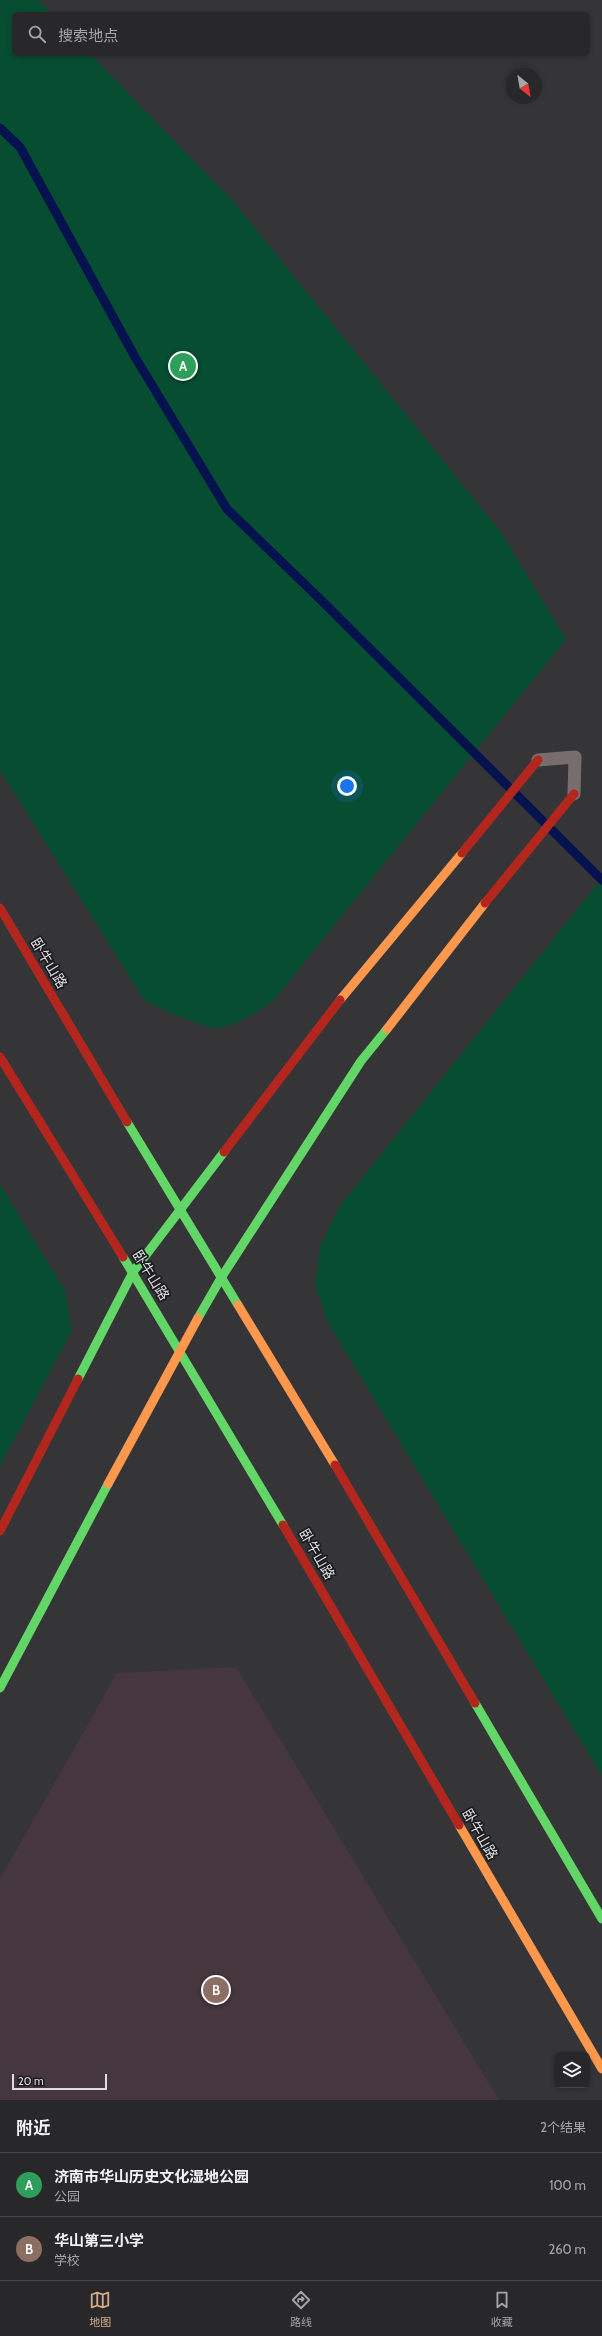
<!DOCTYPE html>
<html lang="zh">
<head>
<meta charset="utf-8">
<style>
	body { margin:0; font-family:Cabin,"Noto Sans SC",sans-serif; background:#303032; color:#f1f3f6 }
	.controls { position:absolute; right:12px; bottom:12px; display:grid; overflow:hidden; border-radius:6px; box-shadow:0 2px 6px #0003 }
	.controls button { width:36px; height:36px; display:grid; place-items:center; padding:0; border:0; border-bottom:1px solid #444447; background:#28282a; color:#f1f3f6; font:20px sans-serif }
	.compass { position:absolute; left:506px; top:68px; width:36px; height:36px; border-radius:50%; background:#28282a; box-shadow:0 2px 6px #0003; rotate:149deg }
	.scale { position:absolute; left:12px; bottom:10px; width:95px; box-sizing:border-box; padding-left:4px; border:2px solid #dddee1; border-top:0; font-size:11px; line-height:14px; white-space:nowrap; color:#dddee1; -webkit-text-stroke:3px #1c1c1e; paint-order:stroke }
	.you { position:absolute; left:347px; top:786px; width:14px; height:14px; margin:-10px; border:3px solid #fff; border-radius:50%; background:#1a73e8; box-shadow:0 0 0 6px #1a73e833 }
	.badge { display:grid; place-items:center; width:26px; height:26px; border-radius:50%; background:#d6ab8b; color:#fff; font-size:13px; font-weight:700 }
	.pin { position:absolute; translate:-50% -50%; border:2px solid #fff; box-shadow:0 1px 4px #0006 }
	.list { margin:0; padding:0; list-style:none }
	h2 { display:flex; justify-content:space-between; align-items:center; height:52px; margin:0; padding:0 16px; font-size:17px }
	h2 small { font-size:13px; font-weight:400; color:#a5a6a8 }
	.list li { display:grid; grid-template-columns:26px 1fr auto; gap:12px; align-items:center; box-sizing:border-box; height:64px; padding:0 16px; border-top:1px solid #444447 }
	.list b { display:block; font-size:15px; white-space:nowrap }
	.list p { margin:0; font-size:13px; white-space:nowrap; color:#a5a6a8 }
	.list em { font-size:13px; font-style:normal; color:#a5a6a8 }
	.icon { flex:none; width:22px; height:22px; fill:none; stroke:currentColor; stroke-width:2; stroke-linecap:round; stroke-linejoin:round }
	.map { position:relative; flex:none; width:602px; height:2100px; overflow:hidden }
	.search { position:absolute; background:#28282a; box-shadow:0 2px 6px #0003; left:12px; right:12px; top:12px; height:44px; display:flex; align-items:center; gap:10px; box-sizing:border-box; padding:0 14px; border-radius:6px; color:#a5a6a8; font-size:15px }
	.sheet { height:180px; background:#28282a }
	nav { display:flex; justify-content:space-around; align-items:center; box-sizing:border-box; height:56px; border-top:1px solid #444447; background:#28282a; font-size:11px; color:#a5a6a8 }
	nav a { display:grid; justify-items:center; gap:2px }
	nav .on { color:#d6ab8b }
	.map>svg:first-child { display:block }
	.education { fill:#46363e }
	.green { fill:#074d31 }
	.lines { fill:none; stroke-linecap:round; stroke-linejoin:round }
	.stream { stroke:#05124e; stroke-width:9 }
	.lane { stroke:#786d6d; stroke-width:13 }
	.fast { stroke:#63d668; stroke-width:9 }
	.slow { stroke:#ff974d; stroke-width:9 }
	.jam { stroke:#b3261e; stroke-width:9 }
	.labels { text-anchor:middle; stroke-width:3.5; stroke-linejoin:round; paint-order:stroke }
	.street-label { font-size:14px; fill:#dddee1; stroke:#1c1c1e }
</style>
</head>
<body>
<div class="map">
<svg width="602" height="2100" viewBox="0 0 602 2100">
	<rect width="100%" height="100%" fill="#353538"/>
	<polygon class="education" points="236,1667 499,2100 0,2100 0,1879 117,1673"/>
	<g class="green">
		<path d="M0,0H38L52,14H14V54H90L233,201L500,531L566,639L273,1001C256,1013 239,1025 218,1028C205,1030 157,1007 144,1000L0,770Z"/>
		<polygon points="602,878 602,1776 327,1321 315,1285 320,1247 339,1207"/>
		<polygon points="0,1184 65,1291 72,1330 0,1466"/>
	</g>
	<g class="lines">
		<polyline class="stream" points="0,128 20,147 135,357 227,509 321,600 602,880"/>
		<polyline class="lane" points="538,760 575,757 574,794"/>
		<g class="fast">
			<polyline points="127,1122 238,1305"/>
			<polyline points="123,1257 283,1525"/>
			<polyline points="198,1318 221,1278 361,1061 387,1029"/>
			<polyline points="78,1379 133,1272 224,1152"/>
			<polyline points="0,1688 108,1484"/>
			<polyline points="475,1703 602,1919"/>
		</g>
		<g class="slow">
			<polyline points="340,1000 462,853"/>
			<polyline points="387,1029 485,903"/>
			<polyline points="238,1305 335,1465"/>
			<polyline points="108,1484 198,1318"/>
			<polyline points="459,1825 602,2069"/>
		</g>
		<g class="jam">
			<polyline points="462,853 538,760"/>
			<polyline points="485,903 574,794"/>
			<polyline points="0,908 127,1122"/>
			<polyline points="0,1057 123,1257"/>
			<polyline points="224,1152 340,1000"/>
			<polyline points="335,1465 475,1703"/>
			<polyline points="283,1525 459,1825"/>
			<polyline points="0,1531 78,1379"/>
		</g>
	</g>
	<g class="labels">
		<g class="street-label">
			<text transform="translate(49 963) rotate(59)" y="5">卧牛山路</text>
			<text transform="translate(151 1275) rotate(58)" y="5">卧牛山路</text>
			<text transform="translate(317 1554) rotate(60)" y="5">卧牛山路</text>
			<text transform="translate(480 1834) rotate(60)" y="5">卧牛山路</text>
		</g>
	</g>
</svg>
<div class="controls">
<button><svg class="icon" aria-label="layers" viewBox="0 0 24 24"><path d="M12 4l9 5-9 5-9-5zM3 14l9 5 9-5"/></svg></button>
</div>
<svg class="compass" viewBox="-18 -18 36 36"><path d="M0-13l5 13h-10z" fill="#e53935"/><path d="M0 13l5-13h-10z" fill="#a5a6a8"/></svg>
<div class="scale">20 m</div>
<div class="you"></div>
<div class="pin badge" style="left:183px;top:366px;background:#2e9e5b">A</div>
<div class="pin badge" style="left:216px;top:1990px;background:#8d6e63">B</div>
<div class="search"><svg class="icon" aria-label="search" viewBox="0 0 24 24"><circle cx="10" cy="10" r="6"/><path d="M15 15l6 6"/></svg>搜索地点</div>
</div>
<section class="sheet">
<h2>附近<small>2个结果</small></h2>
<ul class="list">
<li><span class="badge" style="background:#2e9e5b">A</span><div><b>济南市华山历史文化湿地公园</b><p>公园</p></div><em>100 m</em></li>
<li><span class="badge" style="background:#8d6e63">B</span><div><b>华山第三小学</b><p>学校</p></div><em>260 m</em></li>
</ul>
</section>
<nav>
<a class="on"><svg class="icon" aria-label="map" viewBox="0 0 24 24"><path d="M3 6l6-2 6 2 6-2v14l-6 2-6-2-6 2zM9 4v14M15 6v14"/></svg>地图</a>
<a><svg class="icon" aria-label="directions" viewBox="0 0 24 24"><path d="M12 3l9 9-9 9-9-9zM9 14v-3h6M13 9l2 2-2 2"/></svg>路线</a>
<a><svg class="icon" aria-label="saved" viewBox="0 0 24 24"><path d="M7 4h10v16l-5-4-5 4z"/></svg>收藏</a>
</nav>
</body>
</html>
